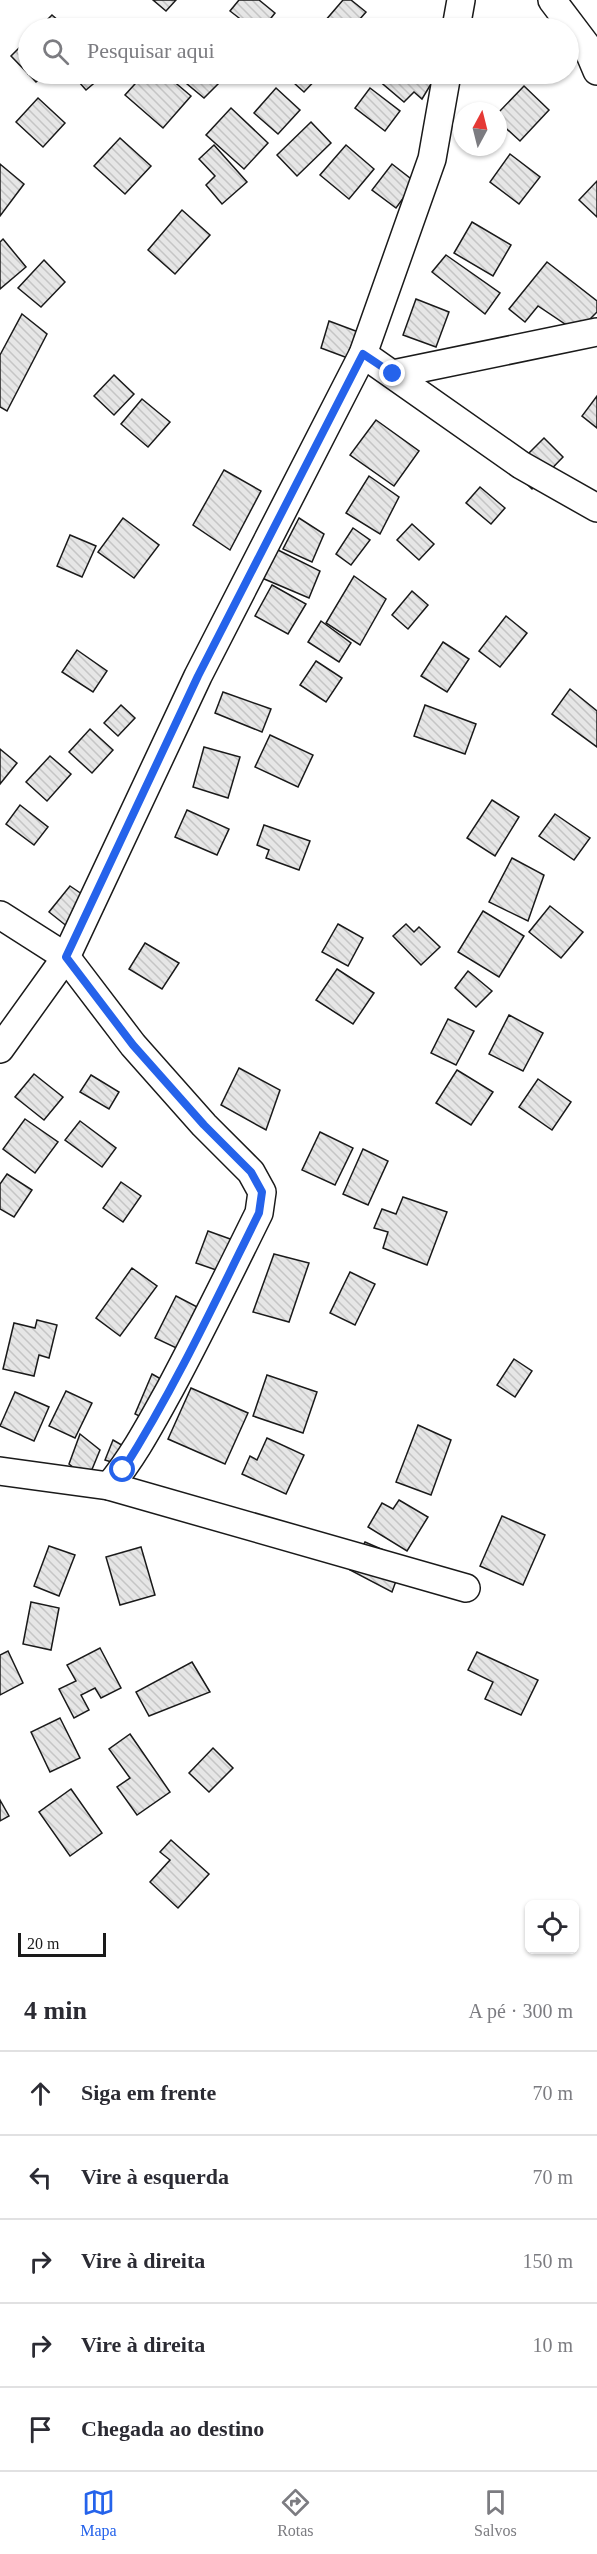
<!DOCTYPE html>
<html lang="pt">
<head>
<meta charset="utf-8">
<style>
	body { margin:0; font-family:"Times New Roman",serif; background:#f7f7f7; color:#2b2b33 }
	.controls { position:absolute; right:18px; bottom:18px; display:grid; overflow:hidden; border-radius:9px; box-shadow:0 2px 4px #0004 }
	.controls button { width:54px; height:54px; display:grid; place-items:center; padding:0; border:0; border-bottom:2px solid #e1e1e2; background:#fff; color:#2b2b33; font:30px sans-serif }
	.compass { position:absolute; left:453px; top:102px; width:54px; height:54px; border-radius:50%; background:#fff; box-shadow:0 2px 4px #0004; rotate:7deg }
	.scale { position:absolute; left:18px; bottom:15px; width:88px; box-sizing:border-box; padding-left:6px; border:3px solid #1a1a1a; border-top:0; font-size:16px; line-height:21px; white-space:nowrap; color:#1a1a1a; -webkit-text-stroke:4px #fff; paint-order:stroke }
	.stop { position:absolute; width:18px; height:18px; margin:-14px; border:4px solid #2563eb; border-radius:50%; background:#fff }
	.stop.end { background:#2563eb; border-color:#fff; box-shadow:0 2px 6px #0008 }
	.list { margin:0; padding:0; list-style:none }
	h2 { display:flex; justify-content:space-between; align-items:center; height:78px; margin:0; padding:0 24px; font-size:26px }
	h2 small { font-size:20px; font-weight:400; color:#7c7c81 }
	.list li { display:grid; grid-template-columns:39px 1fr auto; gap:18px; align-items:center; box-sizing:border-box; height:84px; padding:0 24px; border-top:2px solid #e1e1e2 }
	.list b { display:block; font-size:22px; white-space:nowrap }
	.list em { font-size:20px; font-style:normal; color:#7c7c81 }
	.icon { flex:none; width:33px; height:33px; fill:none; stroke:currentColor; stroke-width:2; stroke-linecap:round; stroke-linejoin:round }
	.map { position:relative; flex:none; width:597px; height:1972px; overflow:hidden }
	.search { position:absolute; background:#fff; box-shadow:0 2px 4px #0004; left:18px; right:18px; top:18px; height:66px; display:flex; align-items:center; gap:15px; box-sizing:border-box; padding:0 21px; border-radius:33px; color:#7c7c81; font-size:22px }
	.sheet { height:498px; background:#fff }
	nav { display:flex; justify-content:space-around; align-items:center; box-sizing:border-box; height:84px; border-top:2px solid #e1e1e2; background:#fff; font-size:16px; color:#7c7c81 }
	nav a { display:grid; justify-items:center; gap:3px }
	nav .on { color:#2563eb }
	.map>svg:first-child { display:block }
	.building { fill:url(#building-back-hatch); stroke:#1a1a1a; stroke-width:1.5 }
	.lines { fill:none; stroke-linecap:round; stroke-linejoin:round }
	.minor-casing { stroke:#1a1a1a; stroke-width:30 }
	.minor { stroke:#fff; stroke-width:27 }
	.route { stroke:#2563eb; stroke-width:8 }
</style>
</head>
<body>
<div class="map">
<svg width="597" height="1972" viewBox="0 0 597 1972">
	<defs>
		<pattern id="building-back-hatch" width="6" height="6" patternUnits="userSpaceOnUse" patternTransform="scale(1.5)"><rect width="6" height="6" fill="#e6e6e6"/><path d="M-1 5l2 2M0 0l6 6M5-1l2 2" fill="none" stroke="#c5c5c5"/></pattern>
	</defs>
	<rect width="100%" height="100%" fill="#fff"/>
	<g class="building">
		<polygon points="153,0 176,0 166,11"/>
		<polygon points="239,0 259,0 275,13 263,28 252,28 230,11"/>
		<polygon points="343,0 351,0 366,12 352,28 334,28 325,21"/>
		<polygon points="52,15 67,28 39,28"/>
		<polygon points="28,39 28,74 45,74 36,82 11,56"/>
		<polygon points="72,74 105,74 86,90"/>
		<polygon points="144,74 165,74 191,96 163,128 125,95"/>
		<polygon points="175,74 228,74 204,98"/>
		<polygon points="284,74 321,74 304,92"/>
		<polygon points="380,74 437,74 422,99 414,92 404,102 377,79"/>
		<polygon points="524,86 549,110 520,141 498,121 498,113"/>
		<polygon points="276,88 300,110 278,134 254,113"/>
		<polygon points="370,88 400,111 385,131 355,108"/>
		<polygon points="38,98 65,123 43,147 16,122"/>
		<polygon points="231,108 268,143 244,169 206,135"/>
		<polygon points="311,122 331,143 297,176 277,155"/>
		<polygon points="120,138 151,166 125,194 94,166"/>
		<polygon points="214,145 247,182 222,204 206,185 215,176 199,159"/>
		<polygon points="346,145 374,169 349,199 320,175"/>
		<polygon points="510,154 540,177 519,204 490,182"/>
		<polygon points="0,164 24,184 0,216"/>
		<polygon points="392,164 415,182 396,208 372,190"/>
		<polygon points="597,181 597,217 579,200"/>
		<polygon points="182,210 210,235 175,274 148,250"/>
		<polygon points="472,222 511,245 493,276 454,253"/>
		<polygon points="3,239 26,267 0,289 0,242"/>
		<polygon points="446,255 500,293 485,314 432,272"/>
		<polygon points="44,260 65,282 41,307 18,288"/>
		<polygon points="547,262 597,301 597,312 577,332 538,306 525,322 509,309"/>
		<polygon points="416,299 449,312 436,347 403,335"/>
		<polygon points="22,314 47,334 7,411 0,407 0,355"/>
		<polygon points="329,321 361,333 353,360 321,348"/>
		<polygon points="114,375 134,394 114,415 94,396"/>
		<polygon points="597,396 597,428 582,416"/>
		<polygon points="142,399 170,422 148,447 121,424"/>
		<polygon points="376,420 419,451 394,486 350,455"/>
		<polygon points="544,438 563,457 532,489 512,470"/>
		<polygon points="224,470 261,491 230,550 193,525"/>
		<polygon points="369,476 399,497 380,534 346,513"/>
		<polygon points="480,487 505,508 491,524 466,503"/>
		<polygon points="123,518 159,545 134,578 98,552"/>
		<polygon points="299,518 324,534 312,562 283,549"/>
		<polygon points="412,524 434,544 419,560 397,540"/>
		<polygon points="353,528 370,540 351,565 336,554"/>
		<polygon points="70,535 96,546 82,577 57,566"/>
		<polygon points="276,549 320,571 309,598 262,578"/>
		<polygon points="354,576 386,599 360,645 326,623"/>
		<polygon points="272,585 306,604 288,634 255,616"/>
		<polygon points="412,591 428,605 408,629 392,615"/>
		<polygon points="506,616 527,633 500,667 479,651"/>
		<polygon points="321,621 351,643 339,662 308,642"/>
		<polygon points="443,642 469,659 447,692 421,676"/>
		<polygon points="77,650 107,671 93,692 62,672"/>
		<polygon points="316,661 342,678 326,702 300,685"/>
		<polygon points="570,689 597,711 597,747 552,714"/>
		<polygon points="223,692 271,709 262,732 215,713"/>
		<polygon points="121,705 135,718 118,736 104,723"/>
		<polygon points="425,705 476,724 465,754 414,736"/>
		<polygon points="90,729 113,750 92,773 69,752"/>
		<polygon points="270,735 313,755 298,787 255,767"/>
		<polygon points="204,747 240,757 228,798 193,787"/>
		<polygon points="0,749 17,763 0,784"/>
		<polygon points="50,756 71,774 47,801 26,782"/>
		<polygon points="492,800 519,817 495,856 467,838"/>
		<polygon points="20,805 48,827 34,845 6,824"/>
		<polygon points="187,810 229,829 217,855 175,837"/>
		<polygon points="555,814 590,838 574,860 539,836"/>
		<polygon points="264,825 310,841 299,870 266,858 269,850 257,845"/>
		<polygon points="512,858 544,875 528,921 489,902"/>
		<polygon points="70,886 104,909 83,939 49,912"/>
		<polygon points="550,906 583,932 561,958 529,932"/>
		<polygon points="483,911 524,936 499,977 458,952"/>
		<polygon points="338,924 363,938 348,966 322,952"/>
		<polygon points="406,924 414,932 419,927 440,947 421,965 393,936"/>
		<polygon points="145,943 179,963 162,989 129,969"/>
		<polygon points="337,969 374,993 353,1024 316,1000"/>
		<polygon points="468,971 492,991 476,1007 455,988"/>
		<polygon points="509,1015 543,1033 523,1071 489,1054"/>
		<polygon points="448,1019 474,1031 456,1065 431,1053"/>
		<polygon points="239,1068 280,1090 266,1130 221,1105"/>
		<polygon points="457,1070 493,1092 471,1125 436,1103"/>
		<polygon points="34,1074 63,1097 44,1120 15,1097"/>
		<polygon points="91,1075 119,1092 109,1109 80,1092"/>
		<polygon points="538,1079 571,1102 552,1130 519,1107"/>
		<polygon points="25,1119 58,1142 35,1173 3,1149"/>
		<polygon points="80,1121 116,1148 102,1167 65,1140"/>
		<polygon points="320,1132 353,1148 335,1185 302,1170"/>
		<polygon points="363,1149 388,1161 368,1205 343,1194"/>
		<polygon points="7,1174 32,1190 14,1217 0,1209 0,1184"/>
		<polygon points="121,1182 141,1196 123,1222 103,1208"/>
		<polygon points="403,1197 447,1212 427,1265 383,1248 388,1232 374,1228 382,1209 396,1214"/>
		<polygon points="208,1231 233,1240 222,1272 196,1263"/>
		<polygon points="274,1254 309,1263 289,1322 253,1312"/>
		<polygon points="132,1268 157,1286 120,1336 96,1318"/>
		<polygon points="350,1272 375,1284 355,1325 330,1313"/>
		<polygon points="176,1296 205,1311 185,1352 155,1338"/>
		<polygon points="37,1320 57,1325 49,1358 39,1355 34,1376 3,1369 14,1323 35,1328"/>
		<polygon points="514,1359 532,1371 515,1397 497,1385"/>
		<polygon points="152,1374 177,1388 156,1424 135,1414"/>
		<polygon points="267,1375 317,1392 303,1433 253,1416"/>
		<polygon points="191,1388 248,1413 225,1464 168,1439"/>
		<polygon points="66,1391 92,1403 75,1438 49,1426"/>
		<polygon points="15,1392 49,1407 34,1441 0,1426"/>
		<polygon points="418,1425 451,1440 431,1495 396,1482"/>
		<polygon points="80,1434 100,1450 88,1479 69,1464"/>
		<polygon points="267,1438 304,1455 286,1494 242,1474 250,1456 257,1460"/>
		<polygon points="113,1440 139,1455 134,1469 105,1460"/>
		<polygon points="399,1500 428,1517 407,1551 368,1527 382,1503 393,1509"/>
		<polygon points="502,1516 545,1535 523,1585 480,1566"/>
		<polygon points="365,1542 404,1559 392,1592 350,1570"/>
		<polygon points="49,1546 75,1555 59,1596 34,1586"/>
		<polygon points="141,1547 155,1595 120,1605 106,1557"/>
		<polygon points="31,1602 59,1608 51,1650 23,1644"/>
		<polygon points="100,1648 121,1688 101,1698 95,1688 81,1695 89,1710 74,1718 59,1689 76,1681 67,1665"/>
		<polygon points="8,1651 23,1683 0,1695 0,1655"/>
		<polygon points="477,1652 538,1680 521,1715 485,1699 493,1682 468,1670"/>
		<polygon points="192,1662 210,1692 149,1716 136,1692"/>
		<polygon points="60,1718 80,1758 50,1772 31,1732"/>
		<polygon points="130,1734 170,1792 137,1815 117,1787 130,1778 109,1749"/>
		<polygon points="213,1748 233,1768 209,1792 189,1773"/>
		<polygon points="71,1789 102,1833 70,1856 39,1812"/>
		<polygon points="0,1800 9,1816 0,1821"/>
		<polygon points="171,1840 209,1874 178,1908 150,1882 170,1860 160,1852"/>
	</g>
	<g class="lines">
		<g class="minor-casing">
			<g id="minor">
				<polyline points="552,0 586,45 597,71"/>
				<polyline points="456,28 461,0"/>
				<polyline points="363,354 521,465 597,508"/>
				<polyline points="393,374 597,332"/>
				<path d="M0,915L66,957L133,1045L204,1125L251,1172L262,1192L259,1213C230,1272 201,1331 170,1389C151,1423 134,1456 109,1486"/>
				<polyline points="0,1049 66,957 198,676 363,354 432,159 447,74"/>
				<polyline points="0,1471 109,1486 466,1588"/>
			</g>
		</g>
		<use href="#minor" class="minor"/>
	</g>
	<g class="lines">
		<path class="route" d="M123,1470C175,1388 216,1300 259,1213L262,1192L251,1172L204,1125L133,1045L66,957L198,676L363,354L393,374"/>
	</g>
</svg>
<div class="controls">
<button><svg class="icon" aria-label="locate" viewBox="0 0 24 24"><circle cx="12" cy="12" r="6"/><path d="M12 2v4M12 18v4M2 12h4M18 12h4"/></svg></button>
</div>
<svg class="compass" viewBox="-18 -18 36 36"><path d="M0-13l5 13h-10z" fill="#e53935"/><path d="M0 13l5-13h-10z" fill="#7c7c81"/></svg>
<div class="scale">20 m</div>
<div class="stop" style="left:123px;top:1470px"></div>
<div class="stop end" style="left:393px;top:374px"></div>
<div class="search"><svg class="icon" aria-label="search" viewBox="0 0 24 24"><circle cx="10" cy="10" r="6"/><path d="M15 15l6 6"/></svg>Pesquisar aqui</div>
</div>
<section class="sheet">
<h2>4 min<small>A pé · 300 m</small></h2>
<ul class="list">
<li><svg class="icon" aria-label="ahead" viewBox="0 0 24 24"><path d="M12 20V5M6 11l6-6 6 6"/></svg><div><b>Siga em frente</b></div><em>70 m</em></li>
<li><svg class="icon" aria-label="left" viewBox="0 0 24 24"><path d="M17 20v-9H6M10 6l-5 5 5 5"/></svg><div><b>Vire à esquerda</b></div><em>70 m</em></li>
<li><svg class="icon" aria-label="right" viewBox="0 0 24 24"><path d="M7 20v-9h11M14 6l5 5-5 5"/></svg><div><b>Vire à direita</b></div><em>150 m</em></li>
<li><svg class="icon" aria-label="right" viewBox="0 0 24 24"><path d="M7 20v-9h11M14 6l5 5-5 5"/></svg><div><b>Vire à direita</b></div><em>10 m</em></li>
<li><svg class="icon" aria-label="arrive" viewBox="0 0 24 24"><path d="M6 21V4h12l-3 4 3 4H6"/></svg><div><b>Chegada ao destino</b></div></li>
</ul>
</section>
<nav>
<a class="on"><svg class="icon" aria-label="map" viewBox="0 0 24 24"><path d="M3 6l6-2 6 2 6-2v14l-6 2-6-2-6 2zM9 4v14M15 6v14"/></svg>Mapa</a>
<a><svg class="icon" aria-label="directions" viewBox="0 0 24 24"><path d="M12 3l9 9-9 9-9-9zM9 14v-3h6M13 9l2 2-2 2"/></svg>Rotas</a>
<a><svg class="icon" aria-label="saved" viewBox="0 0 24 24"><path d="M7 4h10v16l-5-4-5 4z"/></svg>Salvos</a>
</nav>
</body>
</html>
